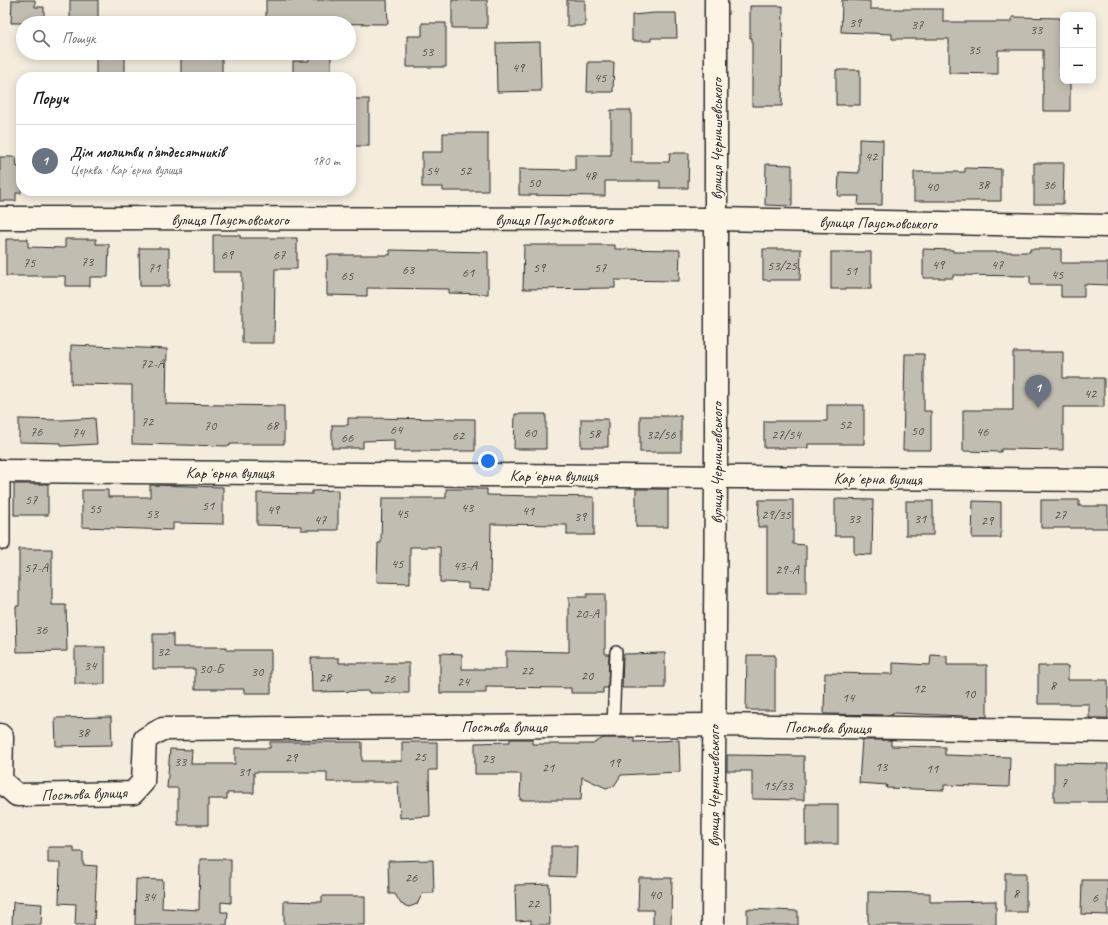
<!DOCTYPE html>
<html lang="uk">
<head>
<meta charset="utf-8">
<style>
	body { margin:0; font-family:Caveat,sans-serif; background:#f6f6f6; color:#202124 }
	.controls { position:absolute; right:12px; top:12px; display:grid; overflow:hidden; border-radius:8px; box-shadow:0 2px 10px #0003 }
	.controls button { width:36px; height:36px; display:grid; place-items:center; padding:0; border:0; border-bottom:1px solid #e0e0e0; background:#fff; color:#202124; font:20px sans-serif }
	.you { position:absolute; left:488px; top:461px; width:14px; height:14px; margin:-10px; border:3px solid #fff; border-radius:50%; background:#1a73e8; box-shadow:0 0 0 6px #1a73e833 }
	.badge { display:grid; place-items:center; width:26px; height:26px; border-radius:50%; background:#1f6fb2; color:#fff; font-size:13px; font-weight:700 }
	.pin { position:absolute; translate:-50% -33px; filter:drop-shadow(0 1px 2px #0008) }
	.pin::after { content:''; position:absolute; top:21px; width:14px; height:12px; background:inherit; clip-path:polygon(0 0,100% 0,50% 100%) }
	.list { margin:0; padding:0; list-style:none }
	h2 { display:flex; justify-content:space-between; align-items:center; height:52px; margin:0; padding:0 16px; font-size:17px }
	h2 small { font-size:13px; font-weight:400; color:#757577 }
	.list li { display:grid; grid-template-columns:26px 1fr auto; gap:12px; align-items:center; box-sizing:border-box; height:72px; padding:0 16px; border-top:1px solid #e0e0e0 }
	.list b { display:block; font-size:15px; white-space:nowrap }
	.list p { margin:0; font-size:13px; white-space:nowrap; color:#757577 }
	.list em { font-size:13px; font-style:normal; color:#757577 }
	.icon { flex:none; width:22px; height:22px; fill:none; stroke:currentColor; stroke-width:2; stroke-linecap:round; stroke-linejoin:round }
	.map { position:relative; flex:none; width:1108px; height:925px; overflow:hidden }
	.search { position:absolute; background:#fff; box-shadow:0 2px 10px #0003; left:16px; top:16px; width:340px; height:44px; display:flex; align-items:center; gap:10px; box-sizing:border-box; padding:0 14px; border-radius:22px; color:#757577; font-size:15px }
	.panel { position:absolute; background:#fff; box-shadow:0 2px 10px #0003; left:16px; top:72px; width:340px; height:124px; border-radius:16px }
	.map>svg:first-child { display:block }
	.building { fill:#c2bdb1; stroke:#2b2b2b }
	.lines { fill:none; stroke-linecap:round; stroke-linejoin:round }
	.lane-casing { stroke:#2b2b2b; stroke-width:14 }
	.street-casing { stroke:#2b2b2b; stroke-width:25 }
	.lane { stroke:#fcf5e5; stroke-width:11 }
	.street { stroke:#fcf5e5; stroke-width:22 }
	.labels { text-anchor:middle; stroke-width:3.5; stroke-linejoin:round; paint-order:stroke }
	.number-label { font-size:14px; fill:#51504c }
	.street-label { font-size:16px; fill:#2b2b2b; stroke:#fcf5e5 }
</style>
</head>
<body>
<div class="map">
<svg width="1108" height="925" viewBox="0 0 1108 925">
	<rect width="100%" height="100%" fill="#f4edde"/>
	<filter id="ink" filterUnits="userSpaceOnUse"><feTurbulence type="fractalNoise" baseFrequency=".025" numOctaves="2"/><feDisplacementMap in="SourceGraphic" scale="8" xChannelSelector="R" yChannelSelector="G"/><feConvolveMatrix kernelMatrix="1 2 1 2 8 2 1 2 1" color-interpolation-filters="sRGB"/></filter>
	<g filter="url(#ink)">
		<g class="building">
			<polygon points="12,0 35,0 35,7 44,7 44,23 11,23"/>
			<rect x="70" y="0" width="28" height="20"/>
			<polygon points="266,0 387,0 388,24 266,23"/>
			<rect x="452" y="0" width="35" height="28"/>
			<rect x="567" y="0" width="18" height="26"/>
			<polygon points="842,0 870,1 870,9 943,9 943,22 1012,22 1012,17 1060,18 1060,68 1063,68 1063,81 1070,81 1070,111 1043,111 1043,50 998,50 998,74 949,73 949,39 892,39 892,34 841,32"/>
			<polygon points="750,6 783,6 782,106 752,106 752,38 750,38"/>
			<polygon points="655,13 676,13 677,38 651,38 651,41 632,41 632,15"/>
			<polygon points="422,23 446,23 446,67 407,67 407,36 422,36"/>
			<polygon points="540,42 541,91 497,92 496,43"/>
			<rect x="181" y="53" width="41" height="24"/>
			<polygon points="309,53 331,53 331,77 293,77 293,61 309,61"/>
			<rect x="96" y="56" width="29" height="21"/>
			<polygon points="588,62 614,62 613,92 587,92"/>
			<rect x="836" y="70" width="24" height="35"/>
			<rect x="351" y="99" width="18" height="47"/>
			<polygon points="611,110 631,110 631,162 669,162 670,153 689,153 688,188 660,188 660,181 605,181 605,196 519,195 519,169 575,170 575,155 611,155"/>
			<polygon points="443,133 488,133 488,191 443,191 443,187 422,187 422,152 443,152"/>
			<polygon points="859,139 883,140 882,205 858,205 859,196 838,196 839,172 859,173"/>
			<polygon points="0,157 16,157 17,167 21,167 21,193 16,193 16,201 0,201"/>
			<polygon points="1034,163 1064,163 1063,204 1034,204"/>
			<polygon points="766,164 792,165 792,206 765,205"/>
			<polygon points="965,168 1001,169 1001,201 914,201 914,172 965,172"/>
			<polygon points="213,235 240,235 240,238 297,238 297,269 275,269 274,343 242,343 242,272 213,272"/>
			<polygon points="6,239 28,239 28,247 65,248 65,239 96,239 96,244 109,244 108,277 90,277 90,286 65,286 65,276 6,276"/>
			<polygon points="524,245 615,245 615,249 680,250 679,281 615,280 615,288 523,289"/>
			<polygon points="139,248 169,248 169,286 140,286"/>
			<polygon points="763,249 801,249 800,280 763,280"/>
			<polygon points="923,249 953,250 953,252 1030,252 1030,249 1061,249 1061,263 1108,263 1108,285 1084,284 1084,297 1061,297 1061,285 1030,285 1030,276 953,275 953,278 923,278"/>
			<polygon points="390,250 488,252 488,294 449,293 449,289 367,288 367,296 327,295 327,255 390,255"/>
			<rect x="831" y="252" width="40" height="37"/>
			<polygon points="71,345 167,349 166,404 284,406 284,444 230,444 230,446 132,444 132,385 71,384"/>
			<polygon points="1013,352 1063,352 1063,378 1104,378 1104,407 1063,407 1063,450 1001,449 1001,452 963,451 963,410 1013,410"/>
			<polygon points="905,354 924,354 924,411 931,411 931,450 903,450"/>
			<polygon points="827,405 864,405 864,444 808,444 808,448 764,448 764,421 827,421"/>
			<polygon points="515,414 546,414 546,449 514,449"/>
			<rect x="640" y="416" width="41" height="36"/>
			<polygon points="95,418 97,444 61,446 61,443 19,442 19,419 62,420"/>
			<polygon points="348,418 475,419 475,451 394,451 394,440 363,441 363,448 332,448 332,425 348,425"/>
			<rect x="581" y="419" width="27" height="28"/>
			<rect x="14" y="484" width="34" height="31"/>
			<polygon points="150,485 223,487 223,524 173,523 173,530 82,527 82,490 108,490 108,497 150,497"/>
			<polygon points="446,489 487,489 487,495 594,497 594,535 567,535 567,525 491,524 490,590 468,589 468,583 440,582 440,547 410,547 410,583 377,582 378,543 381,543 382,498 446,498"/>
			<rect x="636" y="489" width="32" height="38"/>
			<polygon points="338,490 338,530 301,530 301,526 257,525 257,493 312,494 312,491"/>
			<polygon points="835,499 873,500 872,555 854,554 854,536 835,536"/>
			<polygon points="759,500 793,500 793,544 806,545 806,593 767,593 767,527 758,527"/>
			<polygon points="1041,500 1079,500 1079,506 1108,506 1108,528 1041,528"/>
			<rect x="906" y="501" width="27" height="34"/>
			<polygon points="973,501 1001,502 1001,538 972,538"/>
			<polygon points="19,549 52,549 52,605 66,605 67,651 17,652 16,606 19,606"/>
			<polygon points="587,594 605,594 605,654 609,654 608,688 603,688 603,693 571,693 571,688 486,687 486,693 440,693 440,653 462,654 462,669 506,669 506,651 569,652 569,597 587,597"/>
			<polygon points="153,634 173,634 173,647 226,647 226,650 271,650 271,693 244,693 244,689 195,689 195,669 153,669"/>
			<rect x="75" y="647" width="30" height="37"/>
			<polygon points="665,653 665,688 622,688 623,654"/>
			<polygon points="747,655 775,655 775,710 746,710"/>
			<polygon points="931,655 947,656 947,665 987,665 987,717 893,713 893,715 824,714 825,673 893,674 893,663 930,665"/>
			<polygon points="311,658 339,658 339,663 409,663 409,693 369,693 369,691 312,692"/>
			<polygon points="1038,666 1068,666 1068,680 1108,680 1108,718 1089,718 1089,704 1038,704"/>
			<polygon points="111,717 112,745 56,746 55,718"/>
			<polygon points="603,738 634,738 634,742 679,740 680,772 621,775 614,786 606,788 582,777 581,800 520,800 521,774 475,774 475,743 510,742 510,739 532,739 532,744 593,744"/>
			<polygon points="862,740 891,740 891,746 945,747 945,755 1010,757 1009,787 944,785 944,790 886,788 887,785 859,783"/>
			<polygon points="270,742 362,742 362,761 402,761 402,742 437,742 437,770 429,770 430,816 400,818 398,782 327,782 327,772 254,772 254,793 227,793 227,799 208,799 208,825 178,825 178,788 167,788 170,749 192,750 191,764 235,764 235,748 270,748"/>
			<polygon points="727,755 804,756 804,800 752,799 752,771 727,771"/>
			<polygon points="1054,763 1108,764 1108,802 1054,802"/>
			<rect x="806" y="804" width="32" height="40"/>
			<polygon points="551,846 577,846 576,877 551,876"/>
			<polygon points="48,847 74,847 74,852 83,852 83,865 97,866 94,925 75,925 76,904 59,903 60,863 48,863"/>
			<polygon points="200,859 231,859 231,903 221,902 221,912 228,912 227,925 135,925 136,879 163,880 162,908 199,910"/>
			<polygon points="433,860 434,893 423,893 417,904 409,907 401,904 395,894 389,894 388,861"/>
			<rect x="1005" y="873" width="21" height="39"/>
			<polygon points="639,878 672,878 671,925 653,925 653,910 638,910"/>
			<polygon points="1082,880 1108,880 1108,915 1081,914"/>
			<polygon points="549,884 550,925 531,925 531,920 516,921 515,885"/>
			<polygon points="868,892 930,893 930,902 996,901 996,925 868,925"/>
			<polygon points="322,896 365,896 365,925 284,925 284,901 322,902"/>
			<polygon points="13,902 42,904 41,925 12,925"/>
			<polygon points="747,909 798,911 798,925 747,925"/>
		</g>
		<g class="lines">
			<g class="lane-casing">
				<g id="lane">
					<polyline points="4,544 4,471"/>
					<polyline points="613,726 616,652"/>
				</g>
			</g>
			<g class="street-casing">
				<g id="street">
					<polyline points="0,218 716,219 1108,226"/>
					<polyline points="0,471 1108,480"/>
					<polyline points="0,735 2,737 1,781 17,795 133,793 143,782 145,739 162,729 713,725 1108,731"/>
					<polyline points="713,925 716,476 716,0"/>
				</g>
			</g>
			<use href="#lane" class="lane"/>
			<use href="#street" class="street"/>
		</g>
	</g>
	<g class="labels">
		<g class="number-label">
			<text x="855" y="27">39</text>
			<text x="917" y="29">37</text>
			<text x="1036" y="34">33</text>
			<text x="974" y="54">35</text>
			<text x="427" y="56">53</text>
			<text x="518" y="72">49</text>
			<text x="600" y="82">45</text>
			<text x="871" y="161">42</text>
			<text x="432" y="175">54</text>
			<text x="465" y="175">52</text>
			<text x="590" y="180">48</text>
			<text x="534" y="187">50</text>
			<text x="983" y="189">38</text>
			<text x="1049" y="189">36</text>
			<text x="932" y="191">40</text>
			<text x="227" y="259">69</text>
			<text x="279" y="259">67</text>
			<text x="87" y="266">73</text>
			<text x="29" y="267">75</text>
			<text x="938" y="269">49</text>
			<text x="997" y="269">47</text>
			<text x="782" y="270">53/25</text>
			<text x="154" y="272">71</text>
			<text x="539" y="272">59</text>
			<text x="600" y="272">57</text>
			<text x="408" y="274">63</text>
			<text x="851" y="275">51</text>
			<text x="468" y="277">61</text>
			<text x="1057" y="279">45</text>
			<text x="347" y="280">65</text>
			<text x="152" y="368">72-А</text>
			<text x="1090" y="398">42</text>
			<text x="147" y="426">72</text>
			<text x="845" y="429">52</text>
			<text x="210" y="430">70</text>
			<text x="272" y="430">68</text>
			<text x="396" y="434">64</text>
			<text x="917" y="435">50</text>
			<text x="36" y="436">76</text>
			<text x="982" y="436">46</text>
			<text x="78" y="437">74</text>
			<text x="530" y="437">60</text>
			<text x="594" y="438">58</text>
			<text x="661" y="439">32/56</text>
			<text x="786" y="439">27/54</text>
			<text x="458" y="440">62</text>
			<text x="347" y="442">66</text>
			<text x="31" y="504">57</text>
			<text x="208" y="510">51</text>
			<text x="467" y="512">43</text>
			<text x="95" y="513">55</text>
			<text x="273" y="514">49</text>
			<text x="528" y="515">41</text>
			<text x="152" y="518">53</text>
			<text x="402" y="518">45</text>
			<text x="776" y="519">29/35</text>
			<text x="1060" y="519">27</text>
			<text x="580" y="521">39</text>
			<text x="854" y="523">33</text>
			<text x="920" y="523">31</text>
			<text x="320" y="524">47</text>
			<text x="987" y="525">29</text>
			<text x="397" y="568">45</text>
			<text x="465" y="570">43-А</text>
			<text x="36" y="572">57-А</text>
			<text x="787" y="574">29-А</text>
			<text x="587" y="618">20-А</text>
			<text x="41" y="634">36</text>
			<text x="163" y="656">32</text>
			<text x="90" y="670">34</text>
			<text x="211" y="673">30-Б</text>
			<text x="527" y="675">22</text>
			<text x="257" y="676">30</text>
			<text x="587" y="680">20</text>
			<text x="325" y="682">28</text>
			<text x="389" y="683">26</text>
			<text x="463" y="686">24</text>
			<text x="1053" y="690">8</text>
			<text x="919" y="693">12</text>
			<text x="969" y="698">10</text>
			<text x="848" y="702">14</text>
			<text x="83" y="737">38</text>
			<text x="420" y="761">25</text>
			<text x="291" y="762">29</text>
			<text x="488" y="763">23</text>
			<text x="180" y="766">33</text>
			<text x="614" y="767">19</text>
			<text x="881" y="771">13</text>
			<text x="548" y="772">21</text>
			<text x="932" y="773">11</text>
			<text x="244" y="776">31</text>
			<text x="1064" y="787">7</text>
			<text x="778" y="790">15/33</text>
			<text x="411" y="882">26</text>
			<text x="1016" y="898">8</text>
			<text x="655" y="899">40</text>
			<text x="149" y="901">34</text>
			<text x="1095" y="902">6</text>
			<text x="533" y="908">22</text>
		</g>
		<g class="street-label">
			<text transform="translate(716 139) rotate(-90)" y="6">вулиця Чернишевського</text>
			<text x="230" y="225">вулиця Паустовського</text>
			<text x="554" y="225">вулиця Паустовського</text>
			<text transform="translate(878 222) rotate(1)" y="6">вулиця Паустовського</text>
			<text transform="translate(716 463) rotate(-90)" y="6">вулиця Чернишевського</text>
			<text x="230" y="478">Карʼєрна вулиця</text>
			<text x="554" y="481">Карʼєрна вулиця</text>
			<text transform="translate(878 478) rotate(1)" y="6">Карʼєрна вулиця</text>
			<text x="504" y="732">Постова вулиця</text>
			<text transform="translate(828 727) rotate(1)" y="6">Постова вулиця</text>
			<text transform="translate(713 786) rotate(-90)" y="6">вулиця Чернишевського</text>
			<text transform="translate(84 793) rotate(-2)" y="6">Постова вулиця</text>
		</g>
	</g>
</svg>
<div class="controls">
<button>+</button>
<button>−</button>
</div>
<div class="you"></div>
<div class="pin badge" style="left:1038px;top:408px;background:#6b7280">1</div>
<div class="search"><svg class="icon" aria-label="search" viewBox="0 0 24 24"><circle cx="10" cy="10" r="6"/><path d="M15 15l6 6"/></svg>Пошук</div>
<section class="panel">
<h2>Поруч<small></small></h2>
<ul class="list">
<li><span class="badge" style="background:#6b7280">1</span><div><b>Дім молитви п'ятдесятників</b><p>Церква · Карʼєрна вулиця</p></div><em>180 m</em></li>
</ul>
</section>
</div>
</body>
</html>
